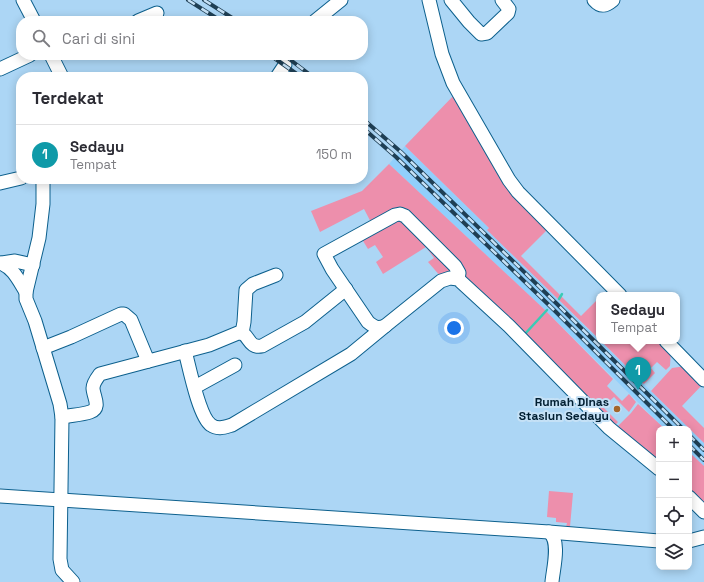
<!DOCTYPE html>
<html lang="id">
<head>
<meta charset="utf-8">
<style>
	body { margin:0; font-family:"Space Grotesk",sans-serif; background:#f2f2f3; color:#2b2b33 }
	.controls { position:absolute; right:12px; bottom:12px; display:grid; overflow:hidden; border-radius:8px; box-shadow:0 2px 10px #0003 }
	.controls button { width:36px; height:36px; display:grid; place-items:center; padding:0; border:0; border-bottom:1px solid #e1e1e2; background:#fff; color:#2b2b33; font:20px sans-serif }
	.you { position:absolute; left:454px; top:328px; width:14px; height:14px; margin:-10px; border:3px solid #fff; border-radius:50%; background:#1a73e8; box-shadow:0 0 0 6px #1a73e833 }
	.badge { display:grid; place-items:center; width:26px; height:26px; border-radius:50%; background:#d93025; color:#fff; font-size:13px; font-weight:700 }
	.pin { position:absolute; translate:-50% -33px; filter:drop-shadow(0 1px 2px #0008) }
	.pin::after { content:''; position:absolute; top:21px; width:14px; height:12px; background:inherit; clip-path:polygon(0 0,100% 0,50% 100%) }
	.popup { position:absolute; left:596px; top:292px; width:84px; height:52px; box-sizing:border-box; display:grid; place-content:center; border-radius:8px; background:#fff; filter:drop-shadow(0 1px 3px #0005); font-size:13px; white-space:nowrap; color:#7c7c81 }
	.popup b { font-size:15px; color:#2b2b33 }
	.popup::after { content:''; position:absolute; left:50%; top:100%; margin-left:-8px; border:8px solid transparent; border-top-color:#fff }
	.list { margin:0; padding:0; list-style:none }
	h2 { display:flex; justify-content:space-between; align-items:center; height:52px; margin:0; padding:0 16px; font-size:17px }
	h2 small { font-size:13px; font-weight:400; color:#7c7c81 }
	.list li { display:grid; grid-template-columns:26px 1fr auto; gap:12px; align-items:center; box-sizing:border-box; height:60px; padding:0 16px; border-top:1px solid #e1e1e2 }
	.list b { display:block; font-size:15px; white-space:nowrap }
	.list p { margin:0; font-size:13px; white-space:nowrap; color:#7c7c81 }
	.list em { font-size:13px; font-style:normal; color:#7c7c81 }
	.icon { flex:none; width:22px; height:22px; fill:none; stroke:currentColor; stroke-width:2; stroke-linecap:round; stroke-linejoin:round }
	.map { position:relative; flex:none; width:704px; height:582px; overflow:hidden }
	.search { position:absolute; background:#fff; box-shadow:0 2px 10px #0003; left:16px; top:16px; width:352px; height:44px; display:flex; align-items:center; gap:10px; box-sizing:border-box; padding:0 14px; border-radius:16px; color:#7c7c81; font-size:15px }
	.panel { position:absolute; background:#fff; box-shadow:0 2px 10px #0003; left:16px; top:72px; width:352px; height:112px; border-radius:16px }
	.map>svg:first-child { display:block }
	.built { fill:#91cffc }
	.green { fill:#ed8fac }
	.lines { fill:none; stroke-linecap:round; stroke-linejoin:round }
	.stream { stroke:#3acbb5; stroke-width:2.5 }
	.minor-casing { stroke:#0d608d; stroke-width:15 }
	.minor { stroke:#fff; stroke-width:13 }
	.rail-casing { stroke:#1f3f54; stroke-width:4 }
	.rail { stroke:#c5e1f6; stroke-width:2.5; stroke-dasharray:8; stroke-linecap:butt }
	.poi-dot { fill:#a4662c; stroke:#c5e1f6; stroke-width:1.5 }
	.labels { text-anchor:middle; stroke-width:4; stroke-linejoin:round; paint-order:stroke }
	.poi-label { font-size:12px; font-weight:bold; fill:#001e31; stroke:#c5e1f6; text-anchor:end }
</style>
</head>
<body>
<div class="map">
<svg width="704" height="582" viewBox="0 0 704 582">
	<rect width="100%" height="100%" fill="#acd6f5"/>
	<polygon class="built" points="405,146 489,228 487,230 704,443 704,466 689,452 689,429 665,429 544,309 389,164"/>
	<g class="green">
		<polygon points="455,94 549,228 521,256 581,316 599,298 599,339 487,230 489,228 405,146"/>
		<polygon points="389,164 544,309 613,379 607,386 622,401 629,394 636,402 629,412 614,397 603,407 618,422 612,428 463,278 441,277 428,262 434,258 426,247 383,274 376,262 383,257 375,245 368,249 360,236 374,228 364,209 320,232 311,211 362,191"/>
		<polygon points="601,341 661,341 671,350 670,366 666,370 657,362 651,368 655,373 644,384"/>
		<polygon points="686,366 703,384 682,406 704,428 704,443 651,391 672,368"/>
		<polygon points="638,404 665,429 659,429 659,466 614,430 631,413"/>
		<polygon points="689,452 704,466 704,508 689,494"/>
		<polygon points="549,491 573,493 570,527 566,527 567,523 556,522 556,518 547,517"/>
	</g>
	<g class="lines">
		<g class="stream">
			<polyline points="559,299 562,294"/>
			<polyline points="524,335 547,310"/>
		</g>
		<g class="minor-casing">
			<g id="minor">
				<polyline points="23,0 34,21"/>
				<polyline points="429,0 442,54 453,83 509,180 518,192 620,295"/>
				<polyline points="451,0 469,22 481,34 487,33 508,13 509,9 502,0"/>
				<path d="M594,0C601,8 606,6 613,0"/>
				<polyline points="138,21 157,13"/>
				<polyline points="315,21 341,0"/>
				<polyline points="51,55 62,77"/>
				<polyline points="0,69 30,55"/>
				<polyline points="277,77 285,65"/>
				<polyline points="43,179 43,204 39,238 26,292 26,299 35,321 60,404 62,417 60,559 62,570 73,582"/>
				<polyline points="0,183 21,178"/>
				<path d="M0,263C13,267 19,281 26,292"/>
				<polyline points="2,263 15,261 33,265"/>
				<path d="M458,279L459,273L455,266L405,216L400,214L395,215L324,254L332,269L368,322C374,327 377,329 385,326L441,281L450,278L458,279L509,326L609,428L659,469"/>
				<polyline points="242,333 244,322 246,290 253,284 276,275"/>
				<polyline points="666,341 704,380"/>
				<polyline points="43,348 71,337 121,314 124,314 131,320 148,361"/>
				<path d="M185,351C189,366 199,417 211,425C218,430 225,427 232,425L351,354L385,326"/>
				<polyline points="195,387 235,365"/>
				<path d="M62,417C71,415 81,415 90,412C102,408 93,396 93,388C93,383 97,378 100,374L209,345L238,333C250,332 247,349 262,346L305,322L346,289"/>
				<polyline points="0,496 549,532 659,541"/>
				<polyline points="689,497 704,512"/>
				<path d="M549,532C561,541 553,569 552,582"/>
				<polyline points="689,541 704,537"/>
			</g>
		</g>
		<use href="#minor" class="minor"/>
		<g class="rail-casing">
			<g id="rail">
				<polyline points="188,0 221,21"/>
				<polyline points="204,0 237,21"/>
				<polyline points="270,55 301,77"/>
				<polyline points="284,55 313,77"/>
				<polyline points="363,119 401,152 557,304 683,429"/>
				<polyline points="363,128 396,157 553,309 673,429"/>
				<polyline points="689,435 704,450"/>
				<polyline points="689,445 704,460"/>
			</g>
		</g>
		<use href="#rail" class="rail"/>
	</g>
	<circle class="poi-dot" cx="617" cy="409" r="4"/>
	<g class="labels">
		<g class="poi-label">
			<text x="609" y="406">Rumah Dinas<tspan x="609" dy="14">Stasiun Sedayu</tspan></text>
		</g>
	</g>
</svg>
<div class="controls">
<button>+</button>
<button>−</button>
<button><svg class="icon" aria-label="locate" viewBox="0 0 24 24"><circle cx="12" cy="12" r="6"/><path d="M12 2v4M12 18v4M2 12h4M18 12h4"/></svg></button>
<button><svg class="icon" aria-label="layers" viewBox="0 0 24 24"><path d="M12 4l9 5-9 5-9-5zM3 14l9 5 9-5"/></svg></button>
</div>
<div class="you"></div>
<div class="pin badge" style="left:638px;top:390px;background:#0f9aa8">1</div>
<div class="popup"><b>Sedayu</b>Tempat</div>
<div class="search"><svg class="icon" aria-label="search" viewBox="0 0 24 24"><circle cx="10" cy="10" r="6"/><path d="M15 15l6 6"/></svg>Cari di sini</div>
<section class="panel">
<h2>Terdekat<small></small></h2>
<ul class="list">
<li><span class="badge" style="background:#0f9aa8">1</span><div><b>Sedayu</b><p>Tempat</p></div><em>150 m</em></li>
</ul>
</section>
</div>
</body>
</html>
